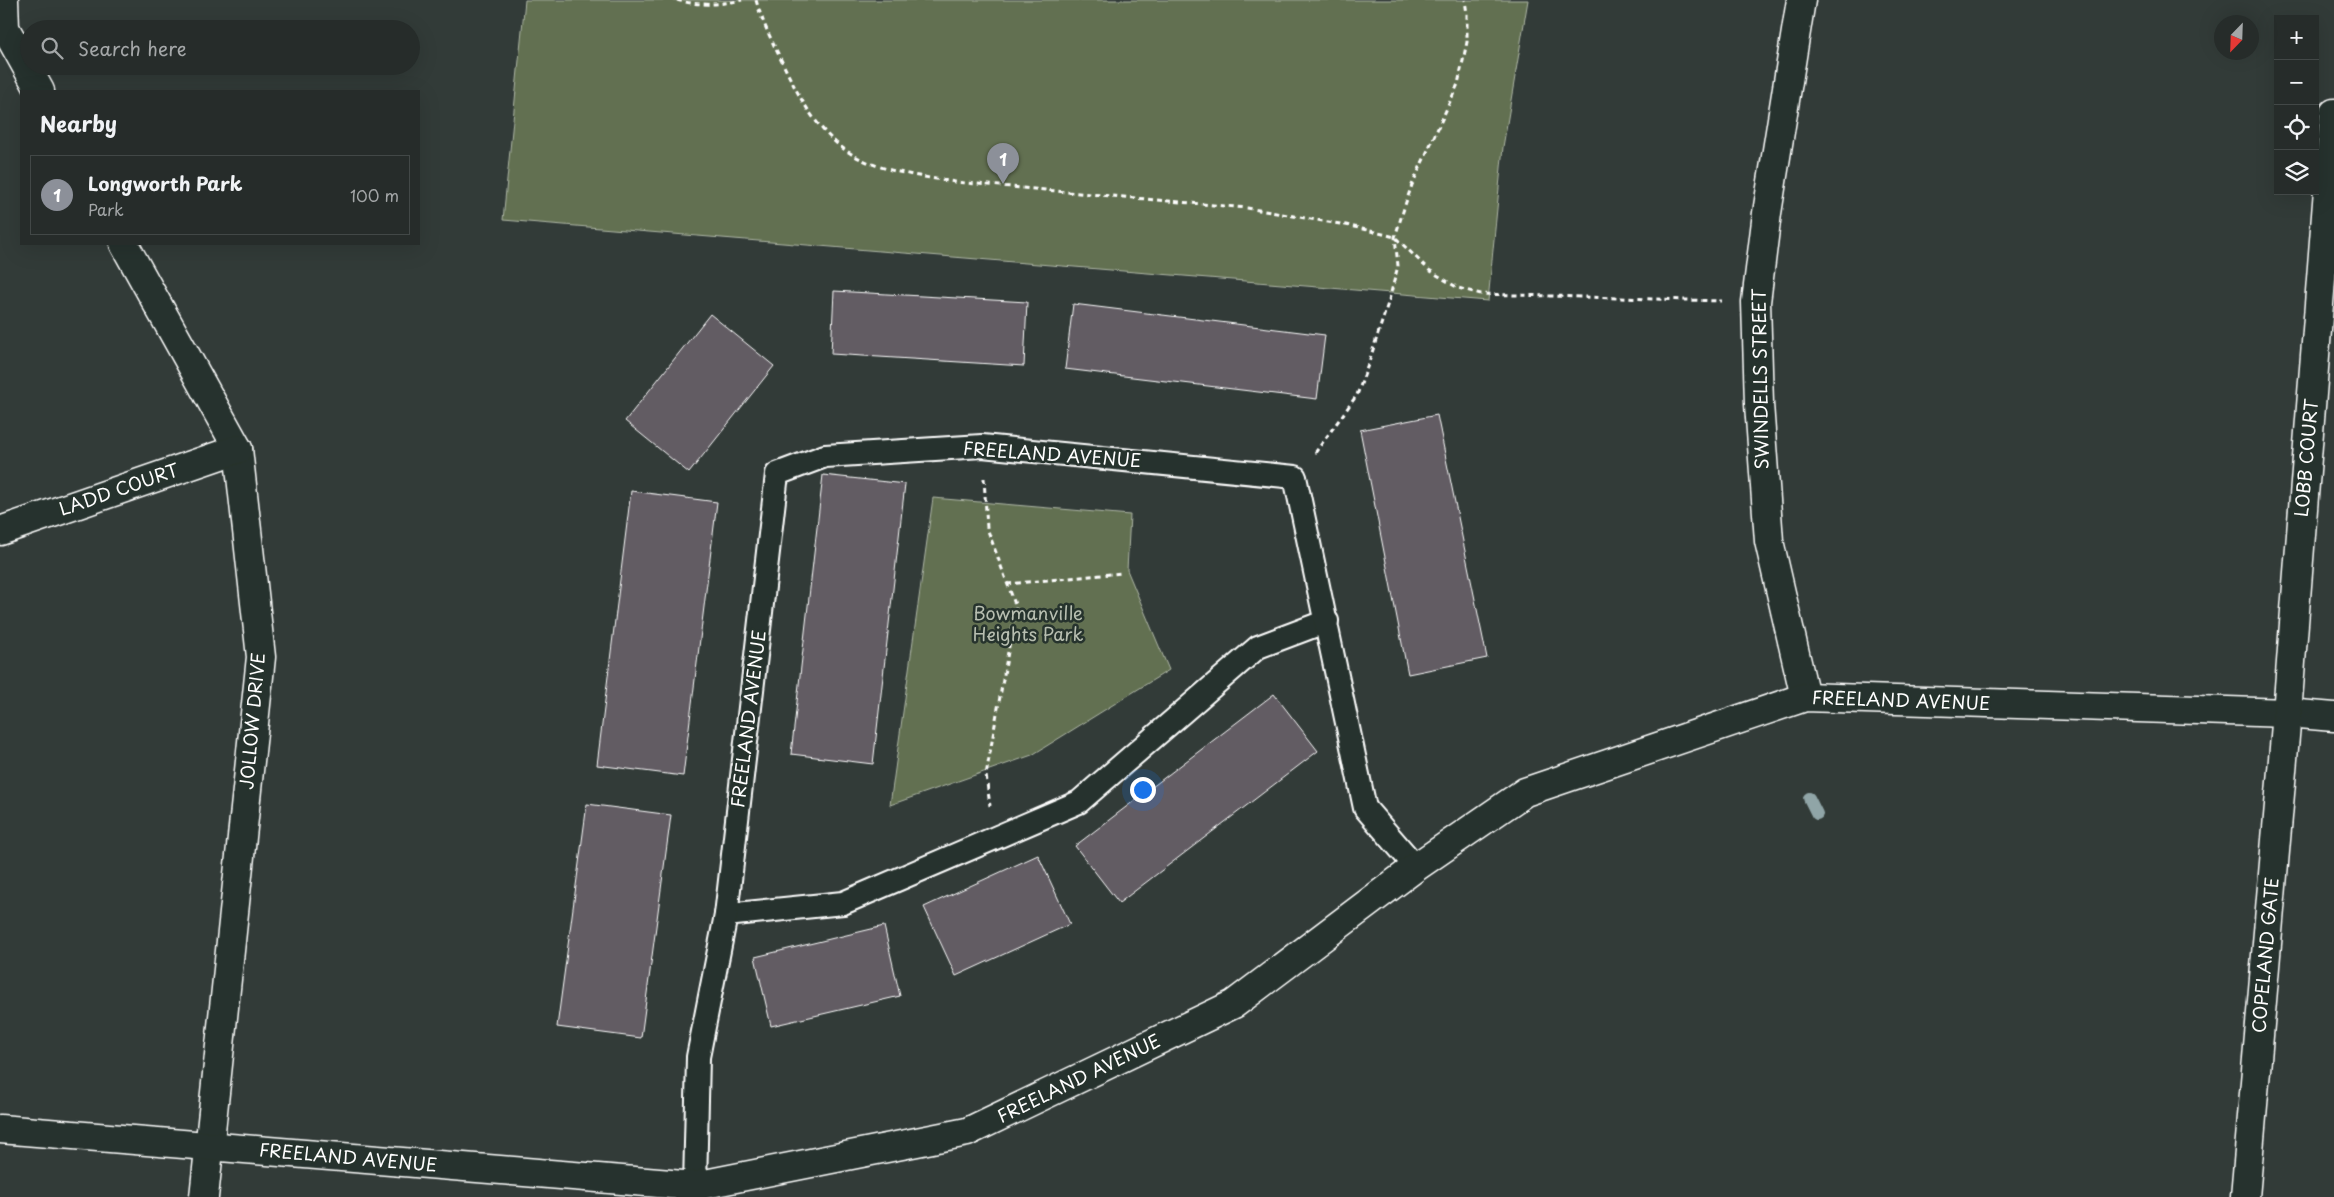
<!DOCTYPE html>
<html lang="en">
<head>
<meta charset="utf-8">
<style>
	body { margin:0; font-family:"Playpen Sans",sans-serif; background:#2e3432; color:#f1f3f6 }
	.controls { position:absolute; right:15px; top:15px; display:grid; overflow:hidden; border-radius:0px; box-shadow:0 5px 20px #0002 }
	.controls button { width:45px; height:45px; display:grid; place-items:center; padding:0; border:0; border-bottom:1px solid #424847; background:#262c2a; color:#f1f3f6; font:25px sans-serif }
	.compass { position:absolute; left:2214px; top:15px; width:45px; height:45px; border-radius:50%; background:#262c2a; box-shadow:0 5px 20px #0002; rotate:203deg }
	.you { position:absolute; left:1142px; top:789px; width:18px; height:18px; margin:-12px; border:4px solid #fff; border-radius:50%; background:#1a73e8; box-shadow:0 0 0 8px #1a73e833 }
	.badge { display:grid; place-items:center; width:32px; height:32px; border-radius:50%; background:#8c9099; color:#fff; font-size:16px; font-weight:700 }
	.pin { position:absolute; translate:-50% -41px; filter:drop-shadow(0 1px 2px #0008) }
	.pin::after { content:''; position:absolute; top:26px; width:18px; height:15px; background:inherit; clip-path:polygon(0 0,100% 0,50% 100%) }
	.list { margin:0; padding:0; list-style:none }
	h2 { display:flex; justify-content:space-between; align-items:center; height:65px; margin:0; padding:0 20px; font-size:21px }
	h2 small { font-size:16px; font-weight:400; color:#a4a7a8 }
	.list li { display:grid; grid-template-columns:32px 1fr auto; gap:15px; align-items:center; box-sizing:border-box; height:80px; margin:0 10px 10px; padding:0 10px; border:1px solid #424847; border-radius:0px }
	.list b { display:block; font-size:19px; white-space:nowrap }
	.list p { margin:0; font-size:16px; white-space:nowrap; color:#a4a7a8 }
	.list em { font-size:16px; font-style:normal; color:#a4a7a8 }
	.icon { flex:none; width:28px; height:28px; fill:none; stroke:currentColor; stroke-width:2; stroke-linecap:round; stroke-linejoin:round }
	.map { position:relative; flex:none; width:2334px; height:1197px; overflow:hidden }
	.search { position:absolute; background:#262c2a; box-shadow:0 5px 20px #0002; left:20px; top:20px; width:400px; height:55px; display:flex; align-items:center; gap:12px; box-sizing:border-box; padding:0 18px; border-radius:28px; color:#a4a7a8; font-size:19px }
	.panel { position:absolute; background:#262c2a; box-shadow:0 5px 20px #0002; left:20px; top:90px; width:400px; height:155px; border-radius:0px }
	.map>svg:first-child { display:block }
	.green { fill:#627051; stroke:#b0b8a8 }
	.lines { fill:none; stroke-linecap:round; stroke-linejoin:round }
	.stream { stroke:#90a5a7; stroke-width:12 }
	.building { fill:#625b64; stroke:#fff }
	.lane-casing { stroke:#fff; stroke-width:26 }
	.street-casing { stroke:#fff; stroke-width:31 }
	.path { stroke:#fff; stroke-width:3; stroke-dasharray:5 4; stroke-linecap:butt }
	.lane { stroke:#26332d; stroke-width:22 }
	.street { stroke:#26332d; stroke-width:28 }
	.labels { text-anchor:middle; stroke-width:5; stroke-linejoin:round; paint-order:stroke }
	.street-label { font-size:18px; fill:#fff; stroke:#26332d }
	.park-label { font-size:18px; fill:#b8bfb1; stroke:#26332d }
</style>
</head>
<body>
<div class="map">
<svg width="2334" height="1197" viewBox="0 0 2334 1197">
	<rect width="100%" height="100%" fill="#323b38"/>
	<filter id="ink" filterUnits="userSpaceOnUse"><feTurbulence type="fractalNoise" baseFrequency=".02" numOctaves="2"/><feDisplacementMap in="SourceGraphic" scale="10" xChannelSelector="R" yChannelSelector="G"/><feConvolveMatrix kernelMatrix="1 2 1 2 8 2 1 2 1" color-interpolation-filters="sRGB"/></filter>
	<g filter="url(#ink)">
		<g class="green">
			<polygon points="525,0 1528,0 1503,147 1488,301 503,220"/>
			<polygon points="933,498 1130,515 1127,570 1169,670 1032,755 890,805"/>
		</g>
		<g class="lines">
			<polyline class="stream" points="1809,798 1817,814"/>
		</g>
		<g class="building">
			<polygon points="834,291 1027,302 1024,366 831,354"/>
			<polygon points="1073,304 1325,335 1317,399 1065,369"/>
			<polygon points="710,314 774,366 689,473 625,421"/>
			<polygon points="1437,415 1487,658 1408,674 1360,430"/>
			<polygon points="823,475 905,484 873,764 791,754"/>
			<polygon points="631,491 717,502 683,776 597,765"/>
			<polygon points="1274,694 1318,751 1119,903 1075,846"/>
			<polygon points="587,804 671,815 641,1038 557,1027"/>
			<polygon points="1038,855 1070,924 956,976 924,907"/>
			<polygon points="884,926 900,996 771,1026 755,957"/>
		</g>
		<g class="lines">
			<g class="lane-casing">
				<g id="lane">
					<polyline points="726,915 843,903 1079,802 1258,647 1327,621"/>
					<polyline points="695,1186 698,1057 726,915 777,474 825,456 982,446 1295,477 1365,808 1416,867"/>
				</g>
			</g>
			<g class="street-casing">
				<g id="street">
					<polyline points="4,0 5,28 40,91"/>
					<polyline points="1801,0 1767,213 1756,302 1759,404 1769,541 1805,697"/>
					<polyline points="124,244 238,449 261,657 204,1197"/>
					<polyline points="0,531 238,449"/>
					<polyline points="0,1129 695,1186 967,1132 1234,1004 1416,867 1525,792 1805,697 2287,713 2334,717"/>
					<polyline points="2245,1197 2287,713 2334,113"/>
				</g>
			</g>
			<g class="path">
				<path d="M677,0C698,6 720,5 742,0"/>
				<path d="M756,0C763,25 775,47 786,70C829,159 862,168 955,182L1247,208L1346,225L1395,237L1429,270L1458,288L1481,294L1722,301"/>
				<polyline points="1315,453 1357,395 1369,362 1389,300 1398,266 1395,237 1405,205 1412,185 1458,84 1467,42 1467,14 1465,0"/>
				<polyline points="984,478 987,528 1016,607 986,775 990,806"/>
				<polyline points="1007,584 1122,573"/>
			</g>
			<use href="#lane" class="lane"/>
			<use href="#street" class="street"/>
		</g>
	</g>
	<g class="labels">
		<g class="street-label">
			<text transform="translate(1761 379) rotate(-91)" y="6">SWINDELLS STREET</text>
			<text transform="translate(1052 455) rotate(4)" y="6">FREELAND AVENUE</text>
			<text transform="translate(2307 458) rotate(-85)" y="6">LOBB COURT</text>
			<text transform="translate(119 490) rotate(-19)" y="6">LADD COURT</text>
			<text transform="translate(1901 701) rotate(2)" y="6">FREELAND AVENUE</text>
			<text transform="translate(749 719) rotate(-83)" y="6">FREELAND AVENUE</text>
			<text transform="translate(253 721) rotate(-85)" y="6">JOLLOW DRIVE</text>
			<text transform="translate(2266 955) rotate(-85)" y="6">COPELAND GATE</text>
			<text transform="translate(1079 1079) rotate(-26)" y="6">FREELAND AVENUE</text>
			<text transform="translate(348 1158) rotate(5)" y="6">FREELAND AVENUE</text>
		</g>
		<g class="park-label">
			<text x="1028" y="620">Bowmanville<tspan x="1028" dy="21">Heights Park</tspan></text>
		</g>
	</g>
</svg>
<div class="controls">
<button>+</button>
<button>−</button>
<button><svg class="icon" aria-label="locate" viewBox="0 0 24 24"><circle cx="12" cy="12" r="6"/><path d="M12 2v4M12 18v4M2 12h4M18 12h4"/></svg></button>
<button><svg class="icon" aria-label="layers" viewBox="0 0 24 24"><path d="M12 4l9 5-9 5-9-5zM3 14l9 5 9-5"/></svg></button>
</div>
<svg class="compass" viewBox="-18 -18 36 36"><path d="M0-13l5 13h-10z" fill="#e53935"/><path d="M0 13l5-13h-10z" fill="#a4a7a8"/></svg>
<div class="you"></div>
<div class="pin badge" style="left:1003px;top:184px">1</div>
<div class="search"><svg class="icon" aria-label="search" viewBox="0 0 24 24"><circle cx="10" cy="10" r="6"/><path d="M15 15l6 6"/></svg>Search here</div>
<section class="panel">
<h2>Nearby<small></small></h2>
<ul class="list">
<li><span class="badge">1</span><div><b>Longworth Park</b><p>Park</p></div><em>100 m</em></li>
</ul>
</section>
</div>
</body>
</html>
